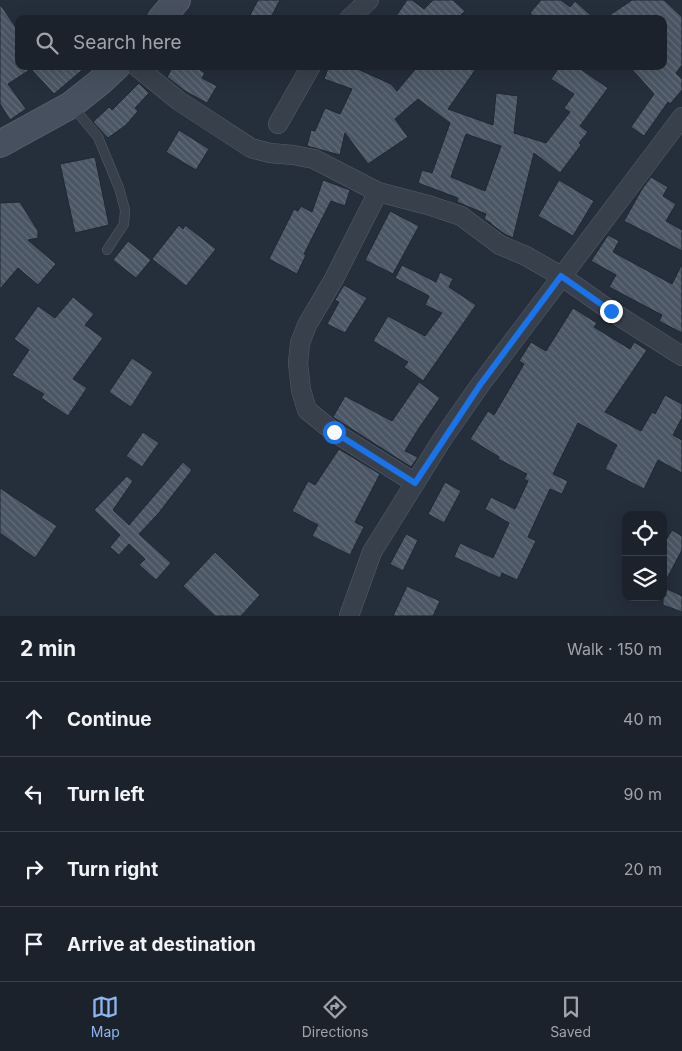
<!DOCTYPE html>
<html lang="en">
<head>
<meta charset="utf-8">
<style>
	body { margin:0; font-family:Inter,sans-serif; background:#252a34; color:#f1f3f6 }
	.controls { position:absolute; right:15px; bottom:15px; display:grid; overflow:hidden; border-radius:10px; box-shadow:0 5px 20px #0002 }
	.controls button { width:45px; height:45px; display:grid; place-items:center; padding:0; border:0; border-bottom:1px solid #3a3f48; background:#1c222c; color:#f1f3f6; font:25px sans-serif }
	.stop { position:absolute; width:15px; height:15px; margin:-11px; border:4px solid #1a73e8; border-radius:50%; background:#fff }
	.stop.end { background:#1a73e8; border-color:#fff; box-shadow:0 1px 5px #0008 }
	.list { margin:0; padding:0; list-style:none }
	h2 { display:flex; justify-content:space-between; align-items:center; height:65px; margin:0; padding:0 20px; font-size:21px }
	h2 small { font-size:16px; font-weight:400; color:#a0a4a9 }
	.list li { display:grid; grid-template-columns:32px 1fr auto; gap:15px; align-items:center; box-sizing:border-box; height:75px; padding:0 20px; border-top:1px solid #3a3f48 }
	.list b { display:block; font-size:19px; white-space:nowrap }
	.list em { font-size:16px; font-style:normal; color:#a0a4a9 }
	.icon { flex:none; width:28px; height:28px; fill:none; stroke:currentColor; stroke-width:2; stroke-linecap:round; stroke-linejoin:round }
	.map { position:relative; flex:none; width:682px; height:616px; overflow:hidden }
	.search { position:absolute; background:#1c222c; box-shadow:0 5px 20px #0002; left:15px; right:15px; top:15px; height:55px; display:flex; align-items:center; gap:12px; box-sizing:border-box; padding:0 18px; border-radius:10px; color:#a0a4a9; font-size:19px }
	.sheet { height:365px; background:#1c222c }
	nav { display:flex; justify-content:space-around; align-items:center; box-sizing:border-box; height:70px; border-top:1px solid #3a3f48; background:#1c222c; font-size:14px; color:#a0a4a9 }
	nav a { display:grid; justify-items:center; gap:2px }
	nav .on { color:#8eb6f1 }
	.map>svg:first-child { display:block }
	.building { fill:url(#building-back-hatch); stroke:#1f2732; fill-rule:evenodd }
	.lines { fill:none; stroke-linecap:round; stroke-linejoin:round }
	.lane-casing { stroke:#565e69; stroke-width:10 }
	.street-casing { stroke:#565e69; stroke-width:20 }
	.secondary-casing { stroke:#565e69; stroke-width:28 }
	.lane { stroke:#38404b; stroke-width:9 }
	.street { stroke:#38404b; stroke-width:19 }
	.secondary { stroke:#47505e; stroke-width:26 }
	.route { stroke:#1a73e8; stroke-width:6 }
</style>
</head>
<body>
<div class="map">
<svg width="682" height="616" viewBox="0 0 682 616">
	<defs>
		<pattern id="building-back-hatch" width="6" height="6" patternUnits="userSpaceOnUse" patternTransform="scale(1.25)"><rect width="6" height="6" fill="#4b5664"/><path d="M-1 5l2 2M0 0l6 6M5-1l2 2" fill="none" stroke="#636c79"/></pattern>
	</defs>
	<rect width="100%" height="100%" fill="#252e3b"/>
	<g class="building">
		<polygon points="258,0 280,0 270,19 248,19"/>
		<polygon points="407,0 412,0 424,9 433,0 453,0 465,11 457,19 394,19"/>
		<polygon points="541,0 561,0 570,7 575,1 595,19 537,19 530,13"/>
		<polygon points="632,0 664,0 682,17 682,65 676,73 682,79 682,90 670,104 668,102 644,136 631,127 654,94 629,66 663,66 663,19 604,19"/>
		<polygon points="0,4 19,32 19,66 87,66 54,94 31,69 8,84 26,109 10,120 0,104"/>
		<polygon points="173,66 194,66 205,73 202,78 217,86 207,103 185,91 167,77"/>
		<path d="M329,66H351L391,84L397,91L418,66H478L448,109L493,125L496,93L518,96L514,133L546,143L570,112L564,108L574,94L551,79L560,66H576L608,88L580,126L588,132L579,143L581,145L560,173L534,153L513,238L506,235L491,224V223L484,219L486,214L457,202L458,198L418,183L422,170L432,173L450,123L418,99L395,119L408,137L368,164L345,133L340,155L307,146L311,130L315,131L325,108L340,114L352,89L324,79ZM466,134L501,146L485,191L451,177Z"/>
		<polygon points="139,83 149,93 135,108 138,111 126,125 108,138 93,122 109,107 112,110"/>
		<polygon points="179,130 209,149 196,170 166,152"/>
		<polygon points="95,157 109,225 75,233 60,164"/>
		<polygon points="651,177 668,187 663,196 676,204 666,221 682,230 682,251 624,221 642,189"/>
		<polygon points="323,180 350,190 345,206 331,201 304,254 306,255 297,274 269,259 294,209 298,211 301,206 312,212"/>
		<polygon points="559,180 594,201 573,236 538,216"/>
		<polygon points="20,202 38,231 38,238 28,240 56,264 38,285 18,268 0,289 0,203"/>
		<polygon points="390,211 419,226 393,274 365,260"/>
		<polygon points="179,225 183,229 185,225 216,249 186,286 152,259"/>
		<polygon points="608,235 619,241 613,252 672,284 682,264 682,333 659,321 662,315 609,287 616,275 591,261"/>
		<polygon points="128,241 151,260 136,278 113,260"/>
		<polygon points="402,265 436,282 440,272 453,279 449,287 476,305 423,381 404,367 408,362 373,341 388,316 425,336 442,313 425,305 429,296 395,278"/>
		<polygon points="344,285 367,298 345,333 327,324 339,302 335,300"/>
		<polygon points="73,297 94,314 85,325 103,338 73,379 87,388 68,416 41,398 44,394 12,375 29,350 14,339 38,306 55,318"/>
		<polygon points="573,308 597,323 594,327 630,349 634,342 647,350 605,412 641,431 652,412 655,414 665,395 682,404 682,418 673,435 682,440 682,473 658,460 644,489 605,469 617,445 578,423 553,474 568,481 562,494 550,489 528,537 536,541 517,580 502,573 500,578 454,557 460,543 493,558 509,523 485,509 491,497 515,509 528,481 524,479 527,474 498,459 499,457 470,439 488,411 494,415 524,364 519,361 531,342 546,351"/>
		<polygon points="132,358 153,372 131,407 109,392"/>
		<polygon points="419,382 440,398 419,428 405,451 418,457 411,467 333,417 345,396 392,421"/>
		<polygon points="143,432 159,443 142,467 126,456"/>
		<polygon points="339,449 380,474 355,522 364,527 350,555 312,536 318,525 292,511 308,481 315,485"/>
		<polygon points="183,462 192,470 158,514 139,534 171,563 156,580 139,565 145,559 129,544 119,555 110,547 120,535 94,510 127,476 133,481 113,510 129,525"/>
		<polygon points="445,482 461,491 444,523 428,514"/>
		<polygon points="0,488 57,526 35,558 0,533"/>
		<polygon points="672,530 682,536 682,550 663,586 663,545"/>
		<polygon points="406,534 418,540 403,571 390,564"/>
		<polygon points="215,552 260,595 241,616 215,616 183,586"/>
		<polygon points="407,586 440,601 433,616 393,616"/>
		<polygon points="663,587 682,596 682,612 663,605"/>
	</g>
	<g class="lines">
		<g class="lane-casing">
			<polyline id="lane" points="73,107 98,137 119,188 125,210 124,224 107,250"/>
		</g>
		<g class="street-casing">
			<g id="street">
				<polyline points="349,19 369,0"/>
				<polyline points="136,66 179,101 251,148 270,153 293,155 314,159 378,192 428,205 461,216 500,245 526,256 561,276 611,311 682,356"/>
				<polyline points="278,124 311,66"/>
				<polyline points="378,192 334,279 307,325 300,343 298,363 301,390 307,410 334,432 415,483"/>
				<polyline points="349,616 372,552 443,438 480,385 682,117"/>
			</g>
		</g>
		<g class="secondary-casing">
			<g id="secondary">
				<polyline points="161,19 177,0"/>
				<polyline points="0,144 71,105 100,82 117,66"/>
			</g>
		</g>
		<use href="#lane" class="lane"/>
		<use href="#street" class="street"/>
		<use href="#secondary" class="secondary"/>
	</g>
	<g class="lines">
		<polyline class="route" points="334,432 415,483 480,385 561,276 611,311"/>
	</g>
</svg>
<div class="controls">
<button><svg class="icon" aria-label="locate" viewBox="0 0 24 24"><circle cx="12" cy="12" r="6"/><path d="M12 2v4M12 18v4M2 12h4M18 12h4"/></svg></button>
<button><svg class="icon" aria-label="layers" viewBox="0 0 24 24"><path d="M12 4l9 5-9 5-9-5zM3 14l9 5 9-5"/></svg></button>
</div>
<div class="stop" style="left:334px;top:432px"></div>
<div class="stop end" style="left:611px;top:311px"></div>
<div class="search"><svg class="icon" aria-label="search" viewBox="0 0 24 24"><circle cx="10" cy="10" r="6"/><path d="M15 15l6 6"/></svg>Search here</div>
</div>
<section class="sheet">
<h2>2 min<small>Walk · 150 m</small></h2>
<ul class="list">
<li><svg class="icon" aria-label="ahead" viewBox="0 0 24 24"><path d="M12 20V5M6 11l6-6 6 6"/></svg><div><b>Continue</b></div><em>40 m</em></li>
<li><svg class="icon" aria-label="left" viewBox="0 0 24 24"><path d="M17 20v-9H6M10 6l-5 5 5 5"/></svg><div><b>Turn left</b></div><em>90 m</em></li>
<li><svg class="icon" aria-label="right" viewBox="0 0 24 24"><path d="M7 20v-9h11M14 6l5 5-5 5"/></svg><div><b>Turn right</b></div><em>20 m</em></li>
<li><svg class="icon" aria-label="arrive" viewBox="0 0 24 24"><path d="M6 21V4h12l-3 4 3 4H6"/></svg><div><b>Arrive at destination</b></div></li>
</ul>
</section>
<nav>
<a class="on"><svg class="icon" aria-label="map" viewBox="0 0 24 24"><path d="M3 6l6-2 6 2 6-2v14l-6 2-6-2-6 2zM9 4v14M15 6v14"/></svg>Map</a>
<a><svg class="icon" aria-label="directions" viewBox="0 0 24 24"><path d="M12 3l9 9-9 9-9-9zM9 14v-3h6M13 9l2 2-2 2"/></svg>Directions</a>
<a><svg class="icon" aria-label="saved" viewBox="0 0 24 24"><path d="M7 4h10v16l-5-4-5 4z"/></svg>Saved</a>
</nav>
</body>
</html>
